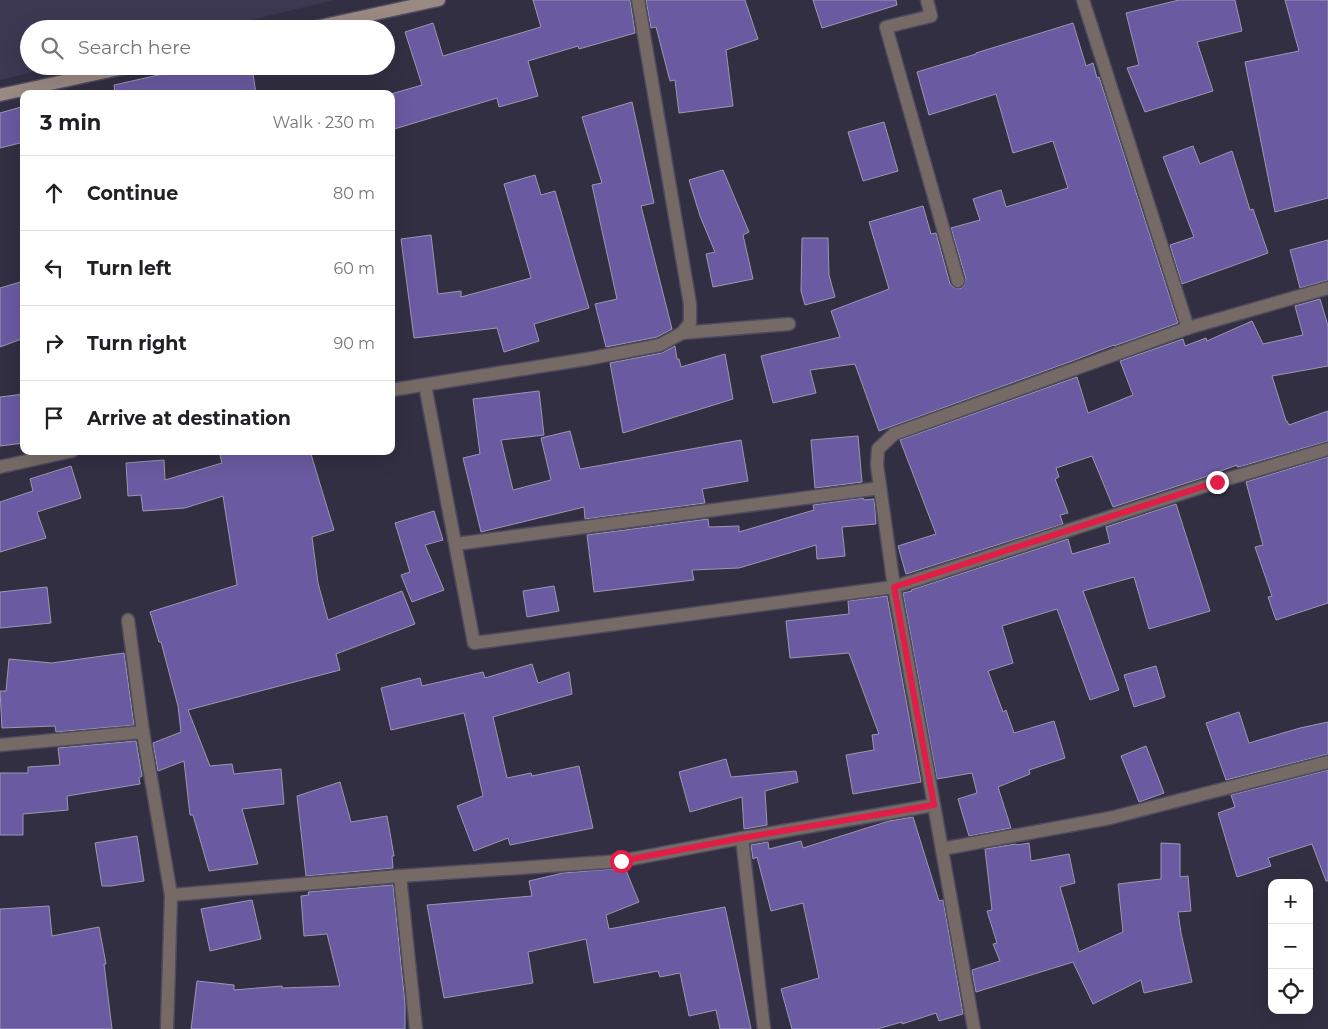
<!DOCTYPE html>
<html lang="en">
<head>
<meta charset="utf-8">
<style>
	body { margin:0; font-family:Montserrat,sans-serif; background:#f2f2f2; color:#202124 }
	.controls { position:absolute; right:15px; bottom:15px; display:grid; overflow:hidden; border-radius:10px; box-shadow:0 5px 20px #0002 }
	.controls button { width:45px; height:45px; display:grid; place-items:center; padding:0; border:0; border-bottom:1px solid #e0e0e0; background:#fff; color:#202124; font:25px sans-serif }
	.stop { position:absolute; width:15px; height:15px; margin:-11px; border:4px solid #e11d48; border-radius:50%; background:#fff }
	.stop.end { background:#e11d48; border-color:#fff; box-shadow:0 1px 5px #0008 }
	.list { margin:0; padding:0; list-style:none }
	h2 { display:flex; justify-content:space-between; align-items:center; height:65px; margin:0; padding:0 20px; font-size:21px }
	h2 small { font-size:16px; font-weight:400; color:#757577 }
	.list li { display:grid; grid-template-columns:32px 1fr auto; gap:15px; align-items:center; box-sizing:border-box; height:75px; padding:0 20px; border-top:1px solid #e0e0e0 }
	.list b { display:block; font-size:19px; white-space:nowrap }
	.list em { font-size:16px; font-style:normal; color:#757577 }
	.icon { flex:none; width:28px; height:28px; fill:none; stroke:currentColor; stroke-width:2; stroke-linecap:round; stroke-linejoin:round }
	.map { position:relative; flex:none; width:1328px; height:1029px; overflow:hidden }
	.search { position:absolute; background:#fff; box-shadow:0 5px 20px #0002; left:20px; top:20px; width:375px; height:55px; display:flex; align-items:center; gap:12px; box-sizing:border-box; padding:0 18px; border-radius:28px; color:#757577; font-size:19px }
	.panel { position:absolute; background:#fff; box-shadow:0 5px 20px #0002; left:20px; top:90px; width:375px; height:365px; border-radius:10px }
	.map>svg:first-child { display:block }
	.built { fill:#3c3852 }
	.building { fill:#695aa1; stroke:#9b98b0 }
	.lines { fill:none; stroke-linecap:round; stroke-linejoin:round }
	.street-casing { stroke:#4f4b5e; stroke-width:15 }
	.secondary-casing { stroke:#4f4b5e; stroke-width:15 }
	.street { stroke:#766a66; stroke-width:12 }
	.secondary { stroke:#9b8983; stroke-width:12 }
	.route { stroke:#e11d48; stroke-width:6 }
</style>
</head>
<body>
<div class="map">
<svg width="1328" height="1029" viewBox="0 0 1328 1029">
	<rect width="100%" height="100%" fill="#332f43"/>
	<polygon class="built" points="0,0 334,0 214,29 29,29 29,66 58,66 0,80"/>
	<g class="building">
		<polygon points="533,0 630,0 635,33 579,49 578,46 528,61 538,96 499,107 497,98 391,130 391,94 422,85 405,32 433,23 443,56 541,27"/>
		<polygon points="646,0 745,0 758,39 726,50 733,106 679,113 675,80 670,81 656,27 651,28"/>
		<polygon points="813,0 896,0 897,5 822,28"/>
		<polygon points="1179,0 1235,0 1242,31 1197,42 1213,91 1145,112 1127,68 1139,65 1126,13"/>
		<polygon points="1285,0 1328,0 1328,198 1275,212 1245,62 1299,51"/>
		<polygon points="1073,23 1086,66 1093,63 1097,78 1099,77 1178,323 1114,346 1114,345 1072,361 879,431 855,364 810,370 816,393 773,403 761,356 840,337 831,311 889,289 869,222 923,206 931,234 936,233 950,284 953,287 960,289 964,286 966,279 951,228 980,220 973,199 1001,190 1006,207 1068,188 1053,141 1013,153 996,94 929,115 917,72 976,54 976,53"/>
		<polygon points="199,66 252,66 256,94 115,94 114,85"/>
		<polygon points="632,102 654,203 641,206 672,329 657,337 606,347 595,304 617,299 592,185 602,183 582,117"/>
		<polygon points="21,107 24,118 24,142 0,148 0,113"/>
		<polygon points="884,122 898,171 863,181 848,132"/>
		<polygon points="1193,146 1200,164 1232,151 1250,210 1253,209 1268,253 1182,284 1170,245 1194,237 1163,157"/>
		<polygon points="723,170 749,232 743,235 753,279 713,287 706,254 715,252 700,216 689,180"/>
		<polygon points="535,175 541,195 555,191 589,308 534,324 539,341 504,352 497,328 414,338 401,239 431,235 438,294 461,291 461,297 531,278 504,184"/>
		<polygon points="802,238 828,238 829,275 835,297 805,305 801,291"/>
		<polygon points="1328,240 1328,280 1300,288 1290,250"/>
		<polygon points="24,281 24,338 0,347 0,288"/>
		<polygon points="1320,299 1328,326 1328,366 1272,376 1286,421 1287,421 1289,425 1328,411 1328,441 1242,466 1237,467 1237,465 1202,478 1113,507 1092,456 1056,468 1059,477 1055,479 1068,513 1060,515 1063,524 906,574 898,546 936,534 900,440 1077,377 1088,413 1133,395 1120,361 1183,339 1185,346 1206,338 1207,341 1252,321 1263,344 1303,335 1295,306"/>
		<polygon points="675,346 677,359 679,359 681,367 725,354 733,399 623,433 610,363 662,353"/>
		<polygon points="539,391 544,435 501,440 513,490 551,480 541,438 570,431 580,469 741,440 748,481 702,489 705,503 585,519 584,507 481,532 463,458 480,454 473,399"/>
		<polygon points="24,394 24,443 0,446 0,397"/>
		<polygon points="858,436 862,482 815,488 811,440"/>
		<polygon points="219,451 310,451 334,530 312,537 318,583 328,620 402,591 415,624 336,654 340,670 188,710 210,766 232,764 234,774 281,769 284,804 242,809 258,864 209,871 193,815 190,815 184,761 158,771 153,743 181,732 178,706 161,642 159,642 150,612 237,585 223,496 185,508 143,511 141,495 128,496 126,463 164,460 165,480 222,463"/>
		<polygon points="1328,457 1328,603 1276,620 1268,597 1272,596 1255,547 1263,545 1246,482"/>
		<polygon points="71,466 81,498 37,512 46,538 0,552 0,502 33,491 30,479"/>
		<polygon points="863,498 864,500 874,499 876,524 842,527 845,556 817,559 816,545 739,568 692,570 694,580 594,592 587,535 708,519 709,527 739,526 739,532 814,510 813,505"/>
		<polygon points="1176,504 1210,611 1149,629 1134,577 1083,591 1119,690 1090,700 1057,609 1002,626 1013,663 988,671 1003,712 1006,710 1014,733 1054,721 1065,758 1029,770 1030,774 998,787 1011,828 969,836 958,799 977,793 972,773 937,779 903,593 912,591 911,590 1068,539 1072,554 1110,543 1106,527"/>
		<polygon points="434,511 443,540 425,545 444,590 412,602 401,575 410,572 395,523"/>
		<polygon points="554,586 559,611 527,617 523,591"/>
		<polygon points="47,587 51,623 0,628 0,592"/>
		<polygon points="887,596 921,782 853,794 846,755 874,750 872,735 879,734 849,653 790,658 786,621 849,614 848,601"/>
		<polygon points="124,653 134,725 56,732 55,726 2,728 0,691 6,691 9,659 52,663"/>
		<polygon points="532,664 538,683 569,672 572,694 493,717 507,778 531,773 532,776 579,766 593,828 510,845 508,838 474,851 457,806 483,796 464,713 391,730 381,688 420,678 422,686 483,672 485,678"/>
		<polygon points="1156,666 1165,697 1134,707 1124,675"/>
		<polygon points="1239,712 1249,743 1300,728 1328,722 1328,754 1226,780 1206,723"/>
		<polygon points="136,741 142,776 139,778 140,784 67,796 68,810 23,814 23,835 0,835 0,773 28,773 28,767 60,765 58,748"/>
		<polygon points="1146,746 1164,793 1139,802 1121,756"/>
		<polygon points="726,759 731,777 796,771 798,782 765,791 767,825 744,829 742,797 690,812 679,772"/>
		<polygon points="1328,770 1328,881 1326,881 1312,844 1268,858 1271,866 1237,877 1218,813 1235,807 1231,795"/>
		<polygon points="340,782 351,822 387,816 394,856 392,856 393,868 306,876 297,796"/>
		<polygon points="913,817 939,901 943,900 963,1014 939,1021 936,1013 902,1024 902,1022 877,1029 792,1029 781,989 819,978 803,903 771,911 757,857 753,859 751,845 768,842 769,849 801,841 803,848 889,821"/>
		<polygon points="137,836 144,881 111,886 102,886 95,843"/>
		<polygon points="1029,843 1031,861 1069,854 1075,883 1060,887 1079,952 1123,932 1118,884 1161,879 1161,843 1180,844 1180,877 1188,876 1191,911 1178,912 1181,933 1192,982 1144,993 1141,980 1093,1004 1073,962 976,992 972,970 1000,961 993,944 997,943 987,911 992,910 985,849 1016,844 1017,845"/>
		<polygon points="625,868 639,902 606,915 609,929 725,907 751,1029 720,1029 716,1010 689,1016 680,973 660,977 658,971 594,983 586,939 528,952 533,983 444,998 427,905 532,896 529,881 563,873"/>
		<polygon points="393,885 405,1004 405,1029 191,1029 197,981 234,985 234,990 282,986 282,988 340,986 327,934 304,936 301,896 309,895 308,892"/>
		<polygon points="252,900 261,939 210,951 201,909"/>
		<polygon points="49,906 52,936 99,927 106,964 104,964 112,1029 0,1029 0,909"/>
	</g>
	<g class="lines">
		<g class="street-casing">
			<g id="street">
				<polyline points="927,0 931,16 886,27 958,281"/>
				<polyline points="1083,0 1188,328"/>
				<polyline points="682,333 789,324"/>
				<polyline points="425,385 474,643 894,587 1217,482 1328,449"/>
				<polyline points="391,390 587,359 660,345 682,333 690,323 690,304 638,0"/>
				<polyline points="0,467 72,451"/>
				<polyline points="456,544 880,488"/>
				<polyline points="128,620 143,732"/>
				<polyline points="0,745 143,732 171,895 167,1029"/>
				<polyline points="742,838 764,1029"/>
				<polyline points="942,849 1110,818 1328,762"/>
				<polyline points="400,876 416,1029"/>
				<polyline points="171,895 400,876 621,861 742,838 934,805"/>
				<polyline points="974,1029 934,805 894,587 877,465 878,449 894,434 1188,328 1328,288"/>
			</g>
		</g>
		<g class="secondary-casing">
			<g id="secondary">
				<polyline points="306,29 439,0"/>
				<polyline points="0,95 133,66"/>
			</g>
		</g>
		<use href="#street" class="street"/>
		<use href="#secondary" class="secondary"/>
	</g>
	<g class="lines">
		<polyline class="route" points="621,861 742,838 934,805 894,587 1217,482"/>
	</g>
</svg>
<div class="controls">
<button>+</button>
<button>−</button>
<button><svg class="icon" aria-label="locate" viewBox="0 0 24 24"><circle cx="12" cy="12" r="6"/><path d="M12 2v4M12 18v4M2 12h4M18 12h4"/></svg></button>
</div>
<div class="stop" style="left:621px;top:861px"></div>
<div class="stop end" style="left:1217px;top:482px"></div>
<div class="search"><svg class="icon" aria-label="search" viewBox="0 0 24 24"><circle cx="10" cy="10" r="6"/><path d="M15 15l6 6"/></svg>Search here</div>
<section class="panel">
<h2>3 min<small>Walk · 230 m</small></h2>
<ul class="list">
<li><svg class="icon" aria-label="ahead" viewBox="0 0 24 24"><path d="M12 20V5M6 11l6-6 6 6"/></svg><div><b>Continue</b></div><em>80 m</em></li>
<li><svg class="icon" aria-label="left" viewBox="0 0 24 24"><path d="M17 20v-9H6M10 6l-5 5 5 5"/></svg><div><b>Turn left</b></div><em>60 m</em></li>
<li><svg class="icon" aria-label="right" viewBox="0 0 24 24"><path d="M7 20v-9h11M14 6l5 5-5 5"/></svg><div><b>Turn right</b></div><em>90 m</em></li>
<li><svg class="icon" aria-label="arrive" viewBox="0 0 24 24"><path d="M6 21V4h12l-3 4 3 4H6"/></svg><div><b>Arrive at destination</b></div></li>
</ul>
</section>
</div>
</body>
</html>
